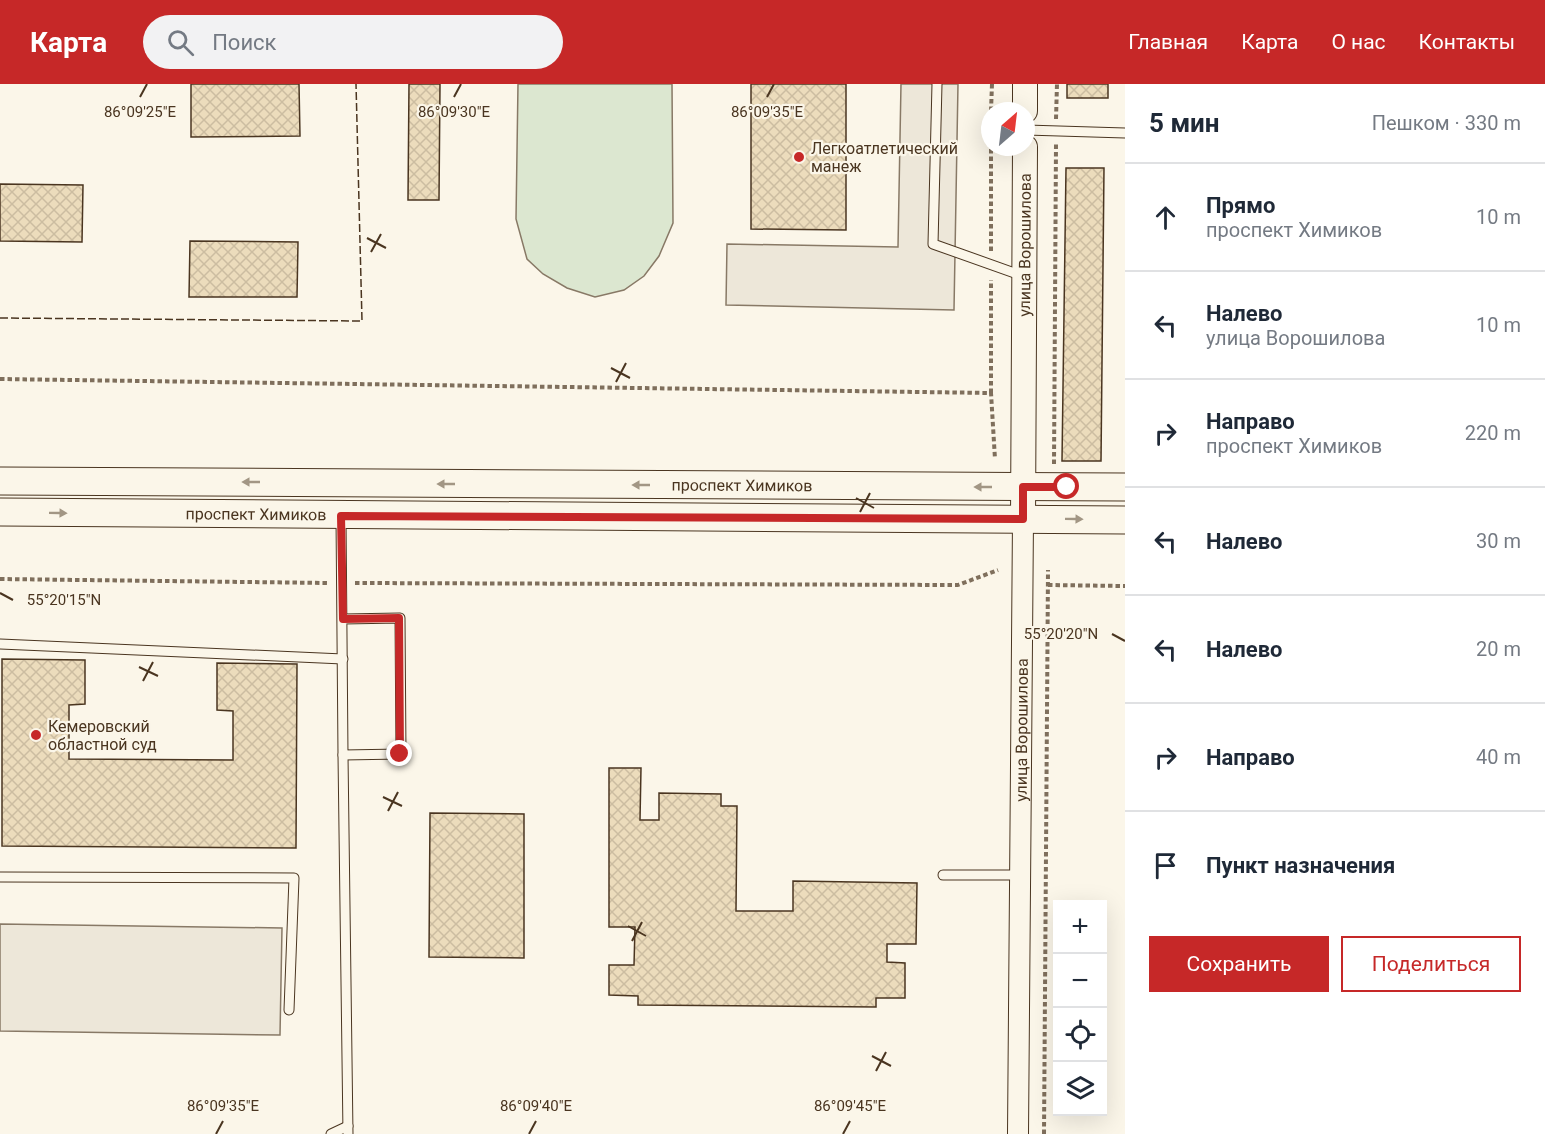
<!DOCTYPE html>
<html lang="ru">
<head>
<meta charset="utf-8">
<style>
	body { margin:0; font-family:Roboto,sans-serif; background:#f2f2f3; color:#1f2937 }
	.controls { position:absolute; right:18px; bottom:18px; display:grid; overflow:hidden; border-radius:0px; box-shadow:0 6px 24px #0002 }
	.controls button { width:54px; height:54px; display:grid; place-items:center; padding:0; border:0; border-bottom:2px solid #e0e1e3; background:#fff; color:#1f2937; font:30px sans-serif }
	.compass { position:absolute; left:981px; top:18px; width:54px; height:54px; border-radius:50%; background:#fff; box-shadow:0 6px 24px #0002; rotate:28deg }
	.stop { position:absolute; width:18px; height:18px; margin:-14px; border:4px solid #c62828; border-radius:50%; background:#fff }
	.stop.end { background:#c62828; border-color:#fff; box-shadow:0 2px 6px #0008 }
	.list { margin:0; padding:0; list-style:none }
	h2 { display:flex; justify-content:space-between; align-items:center; height:78px; margin:0; padding:0 24px; font-size:26px }
	h2 small { font-size:20px; font-weight:400; color:#747a83 }
	.list li { display:grid; grid-template-columns:39px 1fr auto; gap:18px; align-items:center; box-sizing:border-box; height:108px; padding:0 24px; border-top:2px solid #e0e1e3 }
	.list b { display:block; font-size:22px; white-space:nowrap }
	.list p { margin:0; font-size:20px; white-space:nowrap; color:#747a83 }
	.list em { font-size:20px; font-style:normal; color:#747a83 }
	.actions { display:flex; gap:12px; padding:18px 24px }
	.actions a { flex:1; padding:14px 0; border:2px solid #c62828; border-radius:0px; text-align:center; font-size:21px; color:#c62828 }
	.actions .main { background:#c62828; color:#fff }
	.icon { flex:none; width:33px; height:33px; fill:none; stroke:currentColor; stroke-width:2; stroke-linecap:round; stroke-linejoin:round }
	.map { position:relative; flex:none; width:1125px; height:1050px; overflow:hidden }
	header { display:flex; align-items:center; gap:36px; box-sizing:border-box; height:84px; padding:0 30px; background:#c62828; color:#fff }
	header strong { font-size:28px }
	nav { display:flex; gap:33px; margin-inline-start:auto; font-size:21px }
	.search { width:420px; height:54px; background:#f2f2f3; display:flex; align-items:center; gap:15px; box-sizing:border-box; padding:0 21px; border-radius:33px; color:#747a83; font-size:22px }
	main { display:flex }
	aside { flex:1; background:#fff }
	.map>svg:first-child { display:block }
	.pitch { fill:#dce7d0; stroke:#887966; stroke-width:1.5 }
	.parking { fill:#ede7d9; stroke:#887966; stroke-width:1.5 }
	.building { fill:url(#building-cross-hatch); stroke:#4a3520; stroke-width:1.5 }
	.lines { fill:none; stroke-linecap:round; stroke-linejoin:round }
	.service-casing { stroke:#4a3520; stroke-width:11 }
	.minor-casing { stroke:#4a3520; stroke-width:22 }
	.tertiary-casing { stroke:#4a3520; stroke-width:26 }
	.secondary-casing { stroke:#4a3520; stroke-width:29 }
	.path { stroke:#7f6f5c; stroke-width:4; stroke-dasharray:4.5 3; stroke-linecap:butt }
	.service { stroke:#fbf6e9; stroke-width:9 }
	.minor { stroke:#fbf6e9; stroke-width:20 }
	.tertiary { stroke:#fbf6e9; stroke-width:24 }
	.secondary { stroke:#fbf6e9; stroke-width:27 }
	.fence { stroke:#4a3520; stroke-width:1.5; stroke-dasharray:8 3; stroke-linecap:butt }
	.oneway { fill:#a29684 }
	.route { stroke:#c62828; stroke-width:8 }
	.ticks { fill:none; stroke:#4a3520; stroke-width:2 }
	.poi-dot { fill:#c62828; stroke:#fbf6e9; stroke-width:2 }
	.labels { text-anchor:middle; stroke-width:4.5; stroke-linejoin:round; paint-order:stroke }
	.poi-label { font-size:16px; fill:#4a3520; stroke:#fbf6e9; text-anchor:start }
	.street-label { font-size:16px; fill:#4a3520; stroke:#fbf6e9 }
	.ticks-label { font-size:15px; text-anchor:middle; fill:#4a3520; stroke:#fbf6e9; stroke-width:4.5; stroke-linejoin:round; paint-order:stroke }
</style>
</head>
<body>
<header>
<strong>Карта</strong>
<div class="search"><svg class="icon" aria-label="search" viewBox="0 0 24 24"><circle cx="10" cy="10" r="6"/><path d="M15 15l6 6"/></svg>Поиск</div>
<nav><a>Главная</a><a>Карта</a><a>О нас</a><a>Контакты</a></nav>
</header>
<main>
<div class="map">
<svg width="1125" height="1050" viewBox="0 0 1125 1050">
	<defs>
		<pattern id="building-cross-hatch" width="8" height="8" patternUnits="userSpaceOnUse" patternTransform="scale(1.5)"><rect width="8" height="8" fill="#ecdcbc"/><path d="M0 0l8 8M0 8l8-8" fill="none" stroke="#ccbda1"/></pattern>
	</defs>
	<rect width="100%" height="100%" fill="#fbf6e9"/>
	<polygon class="pitch" points="518,0 672,0 673,139 659,172 644,192 624,206 595,213 567,204 543,190 527,175 516,135"/>
	<g class="parking">
		<polygon points="901,0 958,0 954,226 726,221 727,160 898,163"/>
		<polygon points="0,840 282,844 280,951 0,947"/>
	</g>
	<g class="building">
		<polygon points="191,0 299,0 300,52 191,53"/>
		<polygon points="409,0 440,0 439,116 408,116"/>
		<polygon points="751,0 846,0 846,146 751,145"/>
		<rect x="1067" y="0" width="41" height="14"/>
		<polygon points="1066,84 1104,84 1101,377 1062,377"/>
		<polygon points="0,100 83,101 82,158 0,157"/>
		<polygon points="190,157 298,158 297,213 189,213"/>
		<polygon points="2,575 85,576 85,620 69,621 69,675 233,676 233,627 217,626 217,579 297,580 296,764 2,762"/>
		<polygon points="609,684 641,684 640,736 659,736 659,709 721,710 721,722 737,722 736,827 793,827 793,797 917,799 916,860 887,860 887,878 905,879 905,914 876,914 876,923 638,921 638,912 609,911 609,881 634,881 635,843 609,843"/>
		<polygon points="430,729 524,730 524,874 429,873"/>
	</g>
	<g class="lines">
		<g class="service-casing">
			<g id="service">
				<polyline points="937,0 933,160 1023,192"/>
				<polyline points="1026,46 1125,49"/>
				<polyline points="341,434 343,671 401,670 400,534 343,535"/>
				<polyline points="0,560 343,575"/>
				<polyline points="343,671 348,1050"/>
				<polyline points="943,791 1020,791"/>
				<polyline points="0,793 294,794 289,926"/>
				<polyline points="331,1050 348,1042"/>
			</g>
		</g>
		<g class="minor-casing">
			<g id="minor">
				<path id="s1" d="M1018,1050L1023,435"/>
			</g>
		</g>
		<g class="tertiary-casing">
			<g id="tertiary">
				<polyline points="1025,27 1025,0"/>
				<path id="s2" d="M1023,435L1025,63"/>
			</g>
		</g>
		<g class="secondary-casing">
			<g id="secondary">
				<path id="s3" d="M0,397L1125,403"/>
				<path id="s4" d="M0,428L1125,436"/>
			</g>
		</g>
		<g class="path">
			<polyline points="991,27 992,0"/>
			<polyline points="1056,35 1057,0"/>
			<polyline points="991,167 991,63"/>
			<polyline points="0,295 991,309 995,375"/>
			<polyline points="991,309 991,196"/>
			<polyline points="1054,380 1056,60"/>
			<polyline points="0,495 329,499"/>
			<polyline points="355,499 958,501 998,486"/>
			<polyline points="1048,501 1125,502"/>
			<polyline points="1044,1050 1048,486"/>
		</g>
		<use href="#service" class="service"/>
		<use href="#minor" class="minor"/>
		<use href="#tertiary" class="tertiary"/>
		<use href="#secondary" class="secondary"/>
		<polyline class="fence" points="0,234 362,237 356,0"/>
	</g>
	<defs><path id="oneway-solid" d="M-6-.8H1V-3.2L6.5 0L1 3.2V.8H-6Z" transform="scale(1.5)"/></defs>
	<g class="oneway">
		<use href="#oneway-solid" transform="translate(251 398) rotate(-180)"/>
		<use href="#oneway-solid" transform="translate(446 400) rotate(-180)"/>
		<use href="#oneway-solid" transform="translate(641 401) rotate(-180)"/>
		<use href="#oneway-solid" transform="translate(983 403) rotate(-180)"/>
		<use href="#oneway-solid" transform="translate(58 429) rotate(1)"/>
		<use href="#oneway-solid" transform="translate(1074 435) rotate(1)"/>
	</g>
	<g class="lines">
		<polyline class="route" points="400,670 399,534 343,535 341,432 1023,435 1023,403 1067,403"/>
	</g>
	<path class="ticks" d="M140,13L147,0M454,13L461,0M767,13L774,0M367,154L386,164M371,168L381,150M611,284L630,294M616,298L626,279M856,414L874,424M860,428L870,409M0,509L13,516M1112,550L1125,557M139,583L158,592M143,597L153,578M383,713L402,722M388,727L398,708M628,842L646,852M632,857L642,838M872,972L891,982M876,987L886,968M216,1050L223,1037M529,1050L536,1037M843,1050L850,1037"/>
	<g class="poi-dot">
		<circle cx="799" cy="73" r="6"/>
		<circle cx="36" cy="651" r="6"/>
	</g>
	<g class="labels">
		<g class="poi-label">
			<text x="811" y="70">Легкоатлетический<tspan x="811" dy="18">манеж</tspan></text>
			<text x="48" y="648">Кемеровский<tspan x="48" dy="18">областной суд</tspan></text>
		</g>
		<g class="street-label">
			<text dy="6" stroke="none"><textPath href="#s2" startOffset="274">улица Ворошилова</textPath></text>
			<text dy="6" stroke="none"><textPath href="#s3" startOffset="742">проспект Химиков</textPath></text>
			<text dy="6" stroke="none"><textPath href="#s4" startOffset="256">проспект Химиков</textPath></text>
			<text dy="6" stroke="none"><textPath href="#s1" startOffset="404">улица Ворошилова</textPath></text>
		</g>
	</g>
	<g class="ticks-label">
		<text x="140" y="33">86°09'25"E</text>
		<text x="454" y="33">86°09'30"E</text>
		<text x="767" y="33">86°09'35"E</text>
		<text x="64" y="521">55°20'15"N</text>
		<text x="1061" y="555">55°20'20"N</text>
		<text x="223" y="1027">86°09'35"E</text>
		<text x="536" y="1027">86°09'40"E</text>
		<text x="850" y="1027">86°09'45"E</text>
	</g>
</svg>
<div class="controls">
<button>+</button>
<button>−</button>
<button><svg class="icon" aria-label="locate" viewBox="0 0 24 24"><circle cx="12" cy="12" r="6"/><path d="M12 2v4M12 18v4M2 12h4M18 12h4"/></svg></button>
<button><svg class="icon" aria-label="layers" viewBox="0 0 24 24"><path d="M12 4l9 5-9 5-9-5zM3 14l9 5 9-5"/></svg></button>
</div>
<svg class="compass" viewBox="-18 -18 36 36"><path d="M0-13l5 13h-10z" fill="#e53935"/><path d="M0 13l5-13h-10z" fill="#747a83"/></svg>
<div class="stop" style="left:1067px;top:403px"></div>
<div class="stop end" style="left:400px;top:670px"></div>
</div>
<aside>
<h2>5 мин<small>Пешком · 330 m</small></h2>
<ul class="list">
<li><svg class="icon" aria-label="ahead" viewBox="0 0 24 24"><path d="M12 20V5M6 11l6-6 6 6"/></svg><div><b>Прямо</b><p>проспект Химиков</p></div><em>10 m</em></li>
<li><svg class="icon" aria-label="left" viewBox="0 0 24 24"><path d="M17 20v-9H6M10 6l-5 5 5 5"/></svg><div><b>Налево</b><p>улица Ворошилова</p></div><em>10 m</em></li>
<li><svg class="icon" aria-label="right" viewBox="0 0 24 24"><path d="M7 20v-9h11M14 6l5 5-5 5"/></svg><div><b>Направо</b><p>проспект Химиков</p></div><em>220 m</em></li>
<li><svg class="icon" aria-label="left" viewBox="0 0 24 24"><path d="M17 20v-9H6M10 6l-5 5 5 5"/></svg><div><b>Налево</b></div><em>30 m</em></li>
<li><svg class="icon" aria-label="left" viewBox="0 0 24 24"><path d="M17 20v-9H6M10 6l-5 5 5 5"/></svg><div><b>Налево</b></div><em>20 m</em></li>
<li><svg class="icon" aria-label="right" viewBox="0 0 24 24"><path d="M7 20v-9h11M14 6l5 5-5 5"/></svg><div><b>Направо</b></div><em>40 m</em></li>
<li><svg class="icon" aria-label="arrive" viewBox="0 0 24 24"><path d="M6 21V4h12l-3 4 3 4H6"/></svg><div><b>Пункт назначения</b></div></li>
</ul>
<div class="actions"><a class="main">Сохранить</a><a>Поделиться</a></div>
</aside>
</main>
</body>
</html>
